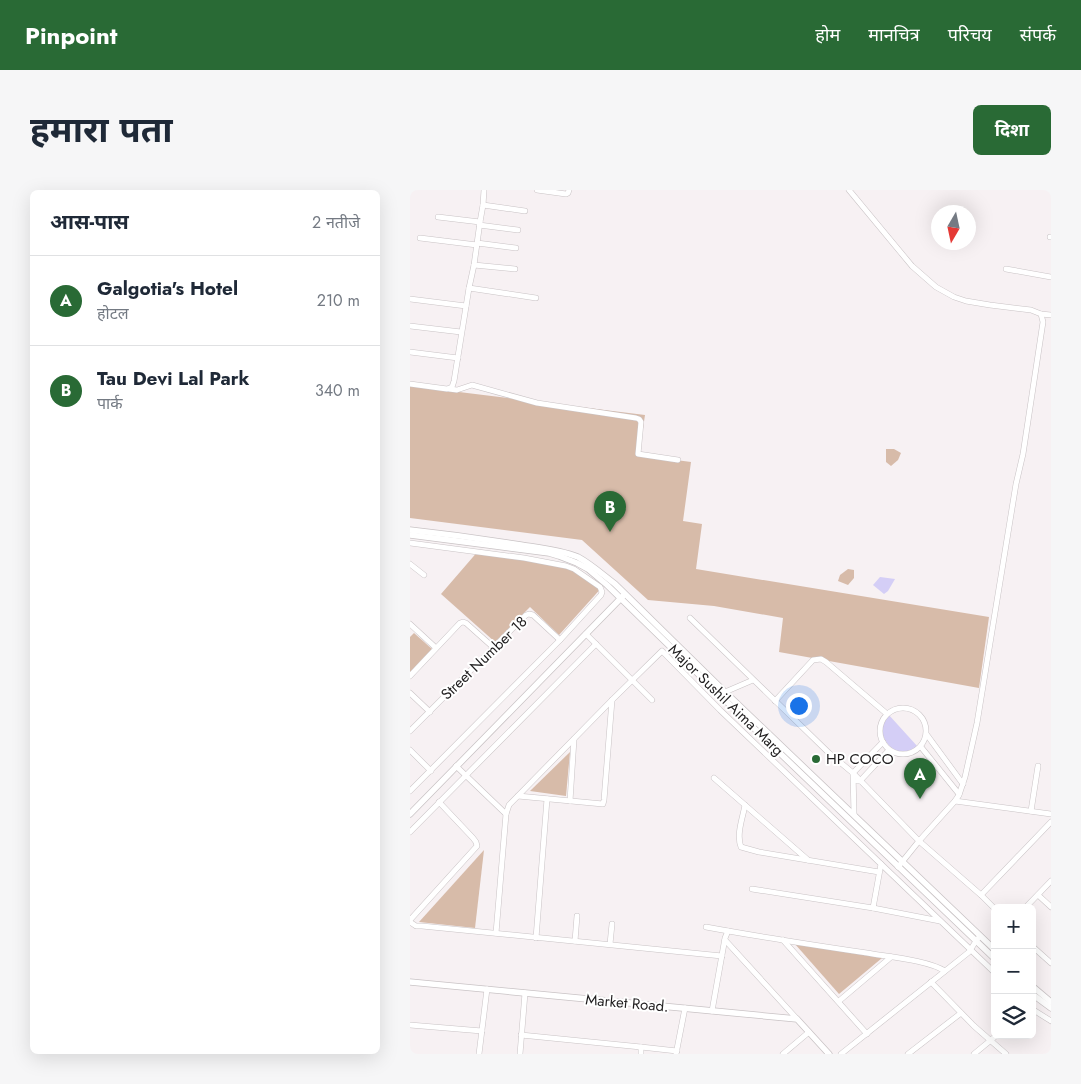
<!DOCTYPE html>
<html lang="hi">
<head>
<meta charset="utf-8">
<style>
	body { margin:0; font-family:Jost,"Noto Sans Devanagari",sans-serif; background:#f6f6f7; color:#1f2937 }
	.controls { position:absolute; right:15px; bottom:15px; display:grid; overflow:hidden; border-radius:8px; box-shadow:0 5px 20px #0002 }
	.controls button { width:45px; height:45px; display:grid; place-items:center; padding:0; border:0; border-bottom:1px solid #e0e1e3; background:#fff; color:#1f2937; font:25px sans-serif }
	.compass { position:absolute; left:521px; top:15px; width:45px; height:45px; border-radius:50%; background:#fff; box-shadow:0 5px 20px #0002; rotate:189deg }
	.you { position:absolute; left:388px; top:515px; width:18px; height:18px; margin:-12px; border:4px solid #fff; border-radius:50%; background:#1a73e8; box-shadow:0 0 0 8px #1a73e833 }
	.badge { display:grid; place-items:center; width:32px; height:32px; border-radius:50%; background:#296a35; color:#fff; font-size:16px; font-weight:700 }
	.pin { position:absolute; translate:-50% -41px; filter:drop-shadow(0 1px 2px #0008) }
	.pin::after { content:''; position:absolute; top:26px; width:18px; height:15px; background:inherit; clip-path:polygon(0 0,100% 0,50% 100%) }
	.list { margin:0; padding:0; list-style:none }
	h2 { display:flex; justify-content:space-between; align-items:center; height:65px; margin:0; padding:0 20px; font-size:21px }
	h2 small { font-size:16px; font-weight:400; color:#747a83 }
	.list li { display:grid; grid-template-columns:32px 1fr auto; gap:15px; align-items:center; box-sizing:border-box; height:90px; padding:0 20px; border-top:1px solid #e0e1e3 }
	.list b { display:block; font-size:19px; white-space:nowrap }
	.list p { margin:0; font-size:16px; white-space:nowrap; color:#747a83 }
	.list em { font-size:16px; font-style:normal; color:#747a83 }
	.icon { flex:none; width:28px; height:28px; fill:none; stroke:currentColor; stroke-width:2; stroke-linecap:round; stroke-linejoin:round }
	.map { position:relative; flex:none; width:641px; height:864px; overflow:hidden; border-radius:8px }
	header { display:flex; align-items:center; gap:30px; box-sizing:border-box; height:70px; padding:0 25px; background:#296a35; color:#fff }
	header strong { font-size:24px }
	nav { display:flex; gap:28px; margin-inline-start:auto; font-size:18px }
	.intro { display:flex; align-items:center; justify-content:space-between; box-sizing:border-box; height:120px; padding:0 30px }
	h1 { margin:0; font-size:35px }
	.button { padding:12px 22px; border-radius:8px; background:#296a35; color:#fff; font-size:18px; font-weight:700 }
	main { display:flex; gap:30px; padding:0 30px }
	aside { flex:1; background:#fff; border-radius:8px; box-shadow:0 5px 20px #0002 }
	.map>svg:first-child { display:block }
	.green { fill:#d7bba9 }
	.water { fill:#d4cef6 }
	.lines { fill:none; stroke-linecap:round; stroke-linejoin:round }
	.minor-casing { stroke:#c9c3c5; stroke-width:6 }
	.tertiary-casing { stroke:#c9c3c5; stroke-width:7 }
	.minor { stroke:#fff; stroke-width:5 }
	.tertiary { stroke:#fff; stroke-width:5.5 }
	.poi-dot { fill:#296a35; stroke:#fff; stroke-width:2 }
	.labels { text-anchor:middle; stroke-width:4; stroke-linejoin:round; paint-order:stroke }
	.street-label { font-size:15px; fill:#1f1d1e; stroke:#fff }
	.poi-label { font-size:15px; fill:#1f1d1e; stroke:#fff; text-anchor:start }
</style>
</head>
<body>
<header>
<strong>Pinpoint</strong>
<nav><a>होम</a><a>मानचित्र</a><a>परिचय</a><a>संपर्क</a></nav>
</header>
<div class="intro"><h1>हमारा पता</h1><a class="button">दिशा</a></div>
<main>
<aside>
<h2>आस-पास<small>2 नतीजे</small></h2>
<ul class="list">
<li><span class="badge">A</span><div><b>Galgotia's Hotel</b><p>होटल</p></div><em>210 m</em></li>
<li><span class="badge">B</span><div><b>Tau Devi Lal Park</b><p>पार्क</p></div><em>340 m</em></li>
</ul>
</aside>
<div class="map">
<svg width="641" height="864" viewBox="0 0 641 864">
	<rect width="100%" height="100%" fill="#f7f1f3"/>
	<g class="green">
		<polygon points="0,196 235,225 229,265 281,272 273,331 292,334 286,379 579,427 569,498 369,462 373,428 304,416 238,410 172,350 0,328"/>
		<polygon points="476,259 484,259 491,263 488,270 481,276 476,272"/>
		<polygon points="69,360 164,379 194,395 149,445 120,417 85,452 31,404"/>
		<polygon points="438,379 444,380 444,388 438,395 428,391 430,385"/>
		<polygon points="4,443 22,459 0,482 0,447"/>
		<polygon points="160,562 156,606 120,601"/>
		<polygon points="74,660 65,738 9,732"/>
		<polygon points="385,754 472,768 429,804"/>
	</g>
	<g class="water">
		<polygon points="470,387 485,389 478,401 474,404 463,395"/>
		<path d="M478,524L508,557C506,558 504,560 502,561C485,568 470,550 472,535C473,531 476,527 478,524Z"/>
	</g>
	<g class="lines">
		<g class="minor-casing">
			<g id="minor">
				<polyline points="127,0 156,4 158,3 159,0"/>
				<polyline points="439,0 502,76 526,97 544,107 556,111 580,115 621,120 631,124 633,132 613,264 606,294 567,533 555,587 549,605 545,611 509,651 488,677"/>
				<polyline points="73,15 115,21"/>
				<polyline points="28,27 70,32"/>
				<polyline points="69,35 108,40"/>
				<polyline points="640,47 641,47"/>
				<polyline points="10,48 67,55"/>
				<polyline points="67,53 106,58"/>
				<polyline points="64,75 105,79"/>
				<polyline points="596,79 641,87"/>
				<polyline points="59,98 126,108"/>
				<polyline points="0,109 56,116"/>
				<polyline points="631,124 641,125"/>
				<polyline points="0,136 51,142"/>
				<polyline points="0,162 48,168"/>
				<polyline points="0,194 37,199 42,197 44,191 59,98 64,75 70,32 73,15 74,0"/>
				<polyline points="39,199 47,200 62,195 127,213 226,228 229,229 231,232 228,264 268,270"/>
				<polyline points="0,353 114,368 156,376 164,379 190,397 192,402 191,405 150,450 0,601"/>
				<polyline points="0,374 14,385"/>
				<polyline points="280,428 419,563 443,583 509,651 571,705 585,719"/>
				<polyline points="0,434 26,458"/>
				<polyline points="176,444 242,510"/>
				<polyline points="0,486 50,433 53,432 56,433 84,458"/>
				<polyline points="315,502 343,490"/>
				<polyline points="0,503 20,522"/>
				<polyline points="365,511 403,470 411,469 416,472 477,524"/>
				<circle cx="493" cy="541" r="23"/>
				<polyline points="0,541 116,425 119,424 123,425 150,450"/>
				<polyline points="517,545 553,594"/>
				<polyline points="511,557 549,604"/>
				<polyline points="0,560 21,581"/>
				<polyline points="46,576 96,624"/>
				<polyline points="304,588 398,670"/>
				<polyline points="447,591 450,591 479,560"/>
				<polyline points="108,606 193,614 194,610 202,510"/>
				<polyline points="160,611 164,549"/>
				<polyline points="545,611 641,624"/>
				<path d="M335,615C333,627 326,644 331,657L349,662L469,682"/>
				<polyline points="621,621 628,576"/>
				<polyline points="444,624 443,583 473,552"/>
				<polyline points="0,642 186,454"/>
				<polyline points="471,674 585,783"/>
				<polyline points="342,699 463,718 530,731"/>
				<polyline points="571,705 641,632"/>
				<polyline points="628,705 641,717"/>
				<polyline points="615,718 641,691"/>
				<polyline points="0,730 67,656 66,652 63,648 29,612"/>
				<polyline points="0,732 6,736 12,736 312,766"/>
				<path d="M296,737C350,747 403,755 457,763C479,767 517,770 535,781"/>
				<polyline points="86,743 96,624 99,615 202,510 252,461 310,520 471,674 463,718"/>
				<polyline points="126,748 137,609"/>
				<polyline points="315,750 387,829"/>
				<polyline points="373,750 457,844"/>
				<polyline points="165,751 167,726"/>
				<polyline points="200,754 202,734"/>
				<polyline points="622,756 641,773"/>
				<polyline points="521,792 564,836 596,864"/>
				<polyline points="429,811 481,767"/>
				<polyline points="622,819 641,831"/>
				<polyline points="302,821 315,748 318,741"/>
				<polyline points="0,835 72,841"/>
				<polyline points="111,845 231,857 267,861"/>
				<polyline points="69,864 77,799"/>
				<polyline points="110,864 115,803"/>
				<polyline points="231,864 231,857"/>
				<polyline points="266,864 275,818"/>
				<polyline points="373,864 399,842"/>
				<polyline points="431,864 559,762 566,751 570,746"/>
				<polyline points="498,864 551,823"/>
				<polyline points="564,864 587,845"/>
			</g>
		</g>
		<g class="tertiary-casing">
			<g id="tertiary">
				<path d="M0,340C37,344 74,349 111,355C130,358 150,360 168,367C181,374 193,385 205,394L315,502L585,760"/>
				<polyline points="0,345 78,355 139,363 149,366 167,373 178,379 197,395 352,546 585,769"/>
				<polyline points="0,624 213,406"/>
				<polyline points="0,792 387,829 419,864"/>
				<polyline points="622,796 641,812"/>
				<polyline points="622,804 641,818"/>
			</g>
		</g>
		<use href="#minor" class="minor"/>
		<use href="#tertiary" class="tertiary"/>
	</g>
	<circle class="poi-dot" cx="406" cy="569" r="5"/>
	<g class="labels">
		<g class="street-label">
			<text transform="translate(74 468) rotate(-44)" y="5">Street Number 18</text>
			<text transform="translate(316 510) rotate(44)" y="5">Major Sushil Aima Marg</text>
			<text transform="translate(217 813) rotate(5)" y="5">Market Road.</text>
		</g>
		<g class="poi-label">
			<text x="416" y="574">HP COCO</text>
		</g>
	</g>
</svg>
<div class="controls">
<button>+</button>
<button>−</button>
<button><svg class="icon" aria-label="layers" viewBox="0 0 24 24"><path d="M12 4l9 5-9 5-9-5zM3 14l9 5 9-5"/></svg></button>
</div>
<svg class="compass" viewBox="-18 -18 36 36"><path d="M0-13l5 13h-10z" fill="#e53935"/><path d="M0 13l5-13h-10z" fill="#747a83"/></svg>
<div class="you"></div>
<div class="pin badge" style="left:510px;top:609px">A</div>
<div class="pin badge" style="left:200px;top:342px">B</div>
</div>
</main>
</body>
</html>
